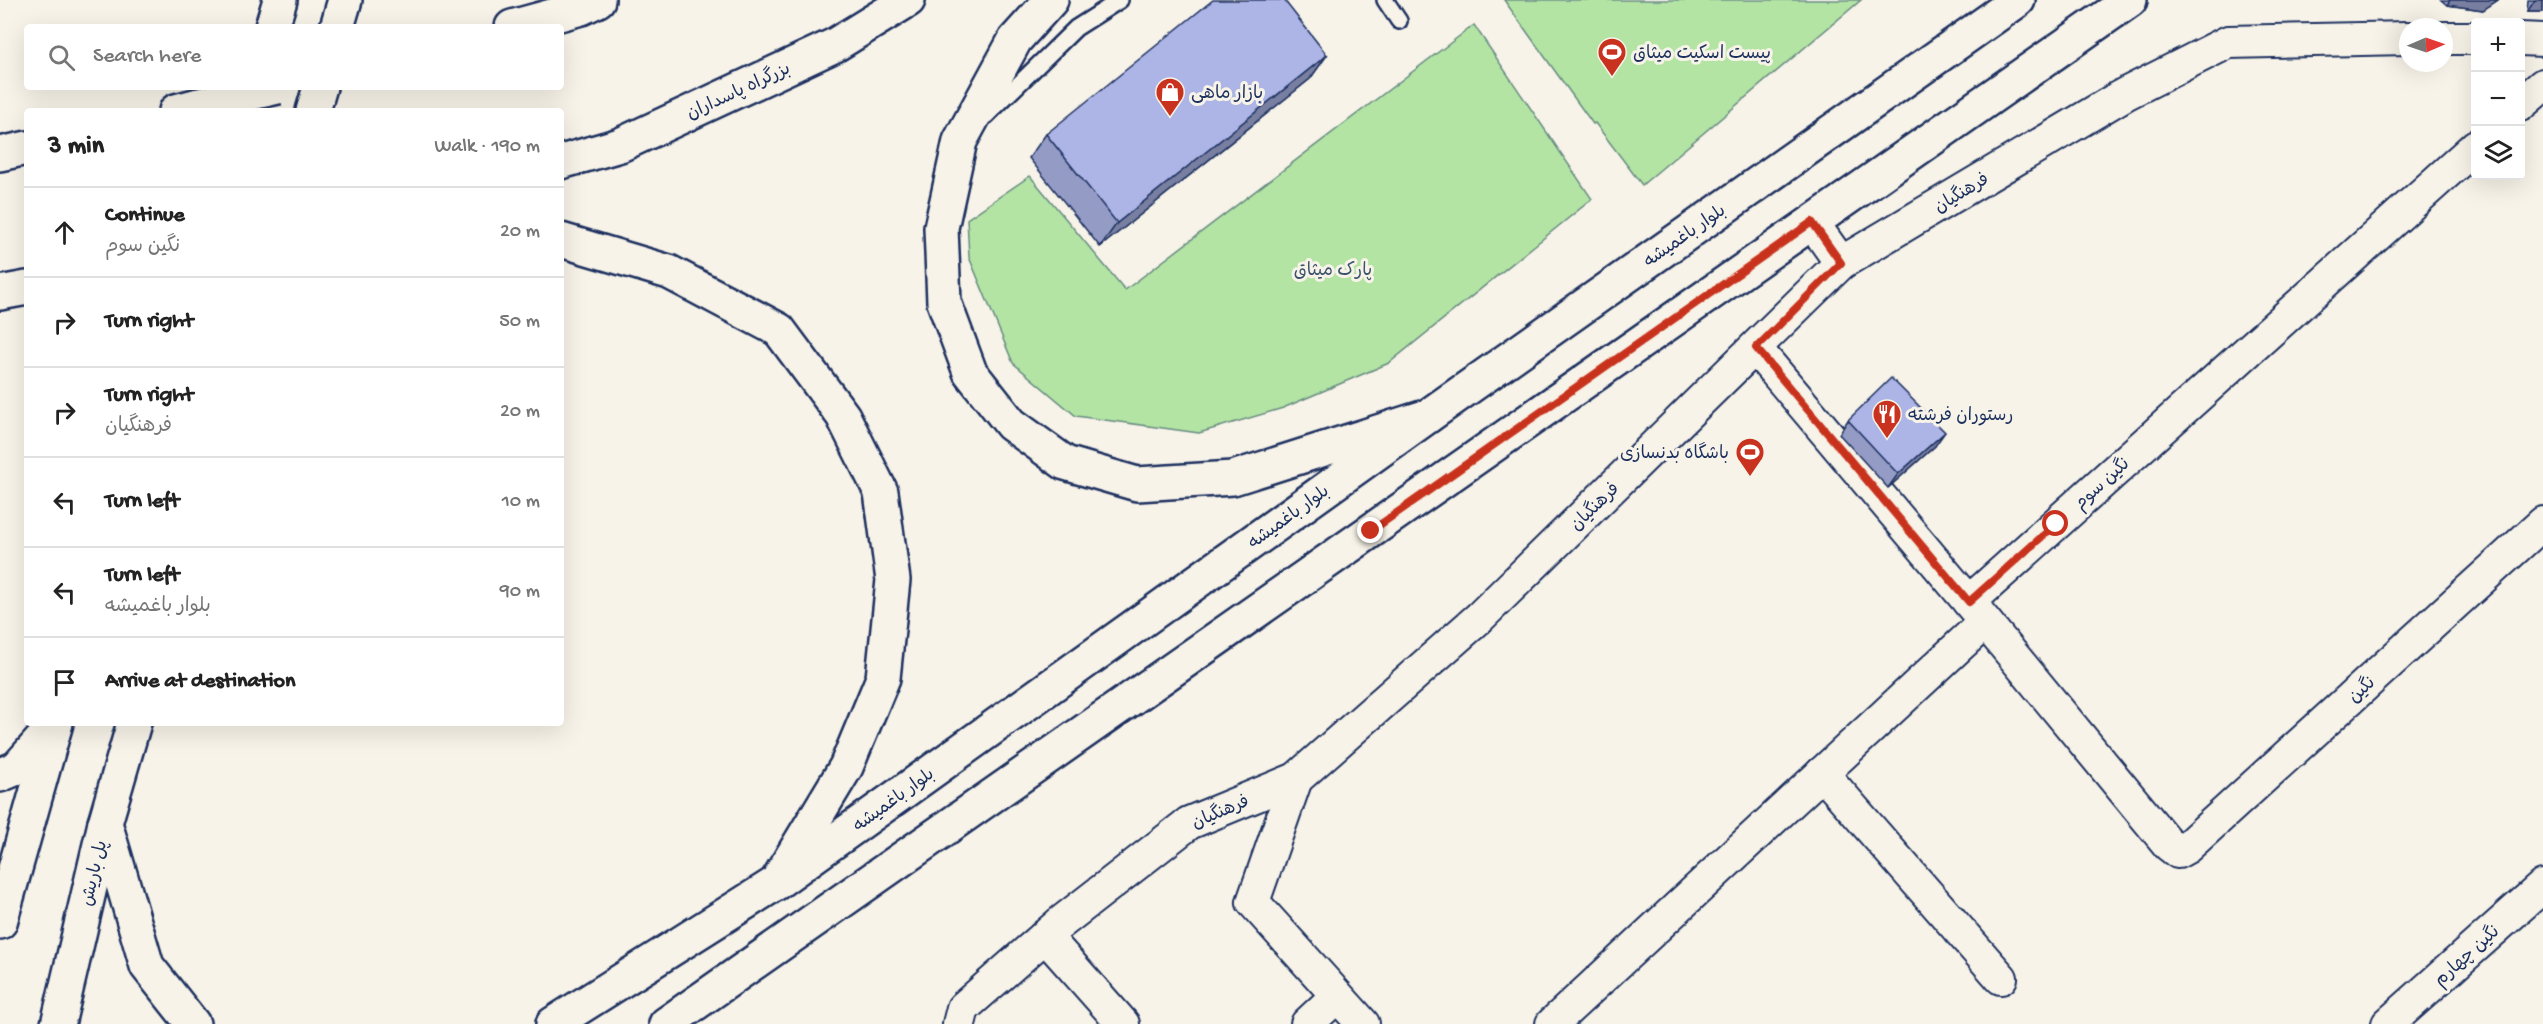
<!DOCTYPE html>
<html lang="en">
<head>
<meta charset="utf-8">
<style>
	body { margin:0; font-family:"Gochi Hand","Playpen Sans Arabic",sans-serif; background:#f6f6f6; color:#222 }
	.controls { position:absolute; right:18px; top:18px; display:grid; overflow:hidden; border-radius:6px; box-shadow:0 6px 24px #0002 }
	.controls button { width:54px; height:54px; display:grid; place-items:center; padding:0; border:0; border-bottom:2px solid #e0e0e0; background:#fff; color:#222; font:30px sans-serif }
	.compass { position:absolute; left:2399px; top:18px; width:54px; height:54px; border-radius:50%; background:#fff; box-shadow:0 6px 24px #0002; rotate:88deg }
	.stop { position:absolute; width:18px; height:18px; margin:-14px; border:4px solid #c8321e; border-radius:50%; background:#fff }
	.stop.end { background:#c8321e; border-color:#fff; box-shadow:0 2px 6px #0008 }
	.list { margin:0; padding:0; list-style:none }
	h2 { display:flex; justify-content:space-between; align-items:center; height:78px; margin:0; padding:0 24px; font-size:26px }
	h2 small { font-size:20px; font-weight:400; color:#767676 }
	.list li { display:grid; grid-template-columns:39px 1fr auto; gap:18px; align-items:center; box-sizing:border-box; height:90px; padding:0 24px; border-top:2px solid #e0e0e0 }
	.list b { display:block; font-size:22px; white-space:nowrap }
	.list p { margin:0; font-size:20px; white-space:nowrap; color:#767676 }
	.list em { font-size:20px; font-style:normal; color:#767676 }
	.icon { flex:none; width:33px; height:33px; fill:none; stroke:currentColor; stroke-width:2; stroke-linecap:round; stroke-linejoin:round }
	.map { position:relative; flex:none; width:2543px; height:1024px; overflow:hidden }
	.search { position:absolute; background:#fff; box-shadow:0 6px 24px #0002; left:24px; top:24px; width:540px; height:66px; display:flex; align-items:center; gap:15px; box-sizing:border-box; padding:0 21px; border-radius:6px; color:#767676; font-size:22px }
	.panel { position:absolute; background:#fff; box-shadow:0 6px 24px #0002; left:24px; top:108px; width:540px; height:618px; border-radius:6px }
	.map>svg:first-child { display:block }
	.green { fill:#b3e4a4; stroke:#678a81; stroke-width:1.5 }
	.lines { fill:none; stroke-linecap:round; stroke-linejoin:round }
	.service-casing { stroke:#1b2f5e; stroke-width:20 }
	.minor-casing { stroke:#1b2f5e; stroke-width:36 }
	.secondary-casing { stroke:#1b2f5e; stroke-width:38 }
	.primary-casing { stroke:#1b2f5e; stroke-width:38 }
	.trunk-casing { stroke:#1b2f5e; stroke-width:38 }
	.service { stroke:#f7f3e8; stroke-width:15 }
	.minor { stroke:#f7f3e8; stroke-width:32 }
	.secondary { stroke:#f7f3e8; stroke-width:33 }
	.primary { stroke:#f7f3e8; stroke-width:33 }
	.trunk { stroke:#f7f3e8; stroke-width:33 }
	.trunk-bridge-casing { stroke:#1b2f5e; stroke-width:38; stroke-linecap:butt }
	.trunk-bridge { stroke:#f7f3e8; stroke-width:33 }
	.wall { fill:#949cc6; stroke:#1b2f5e; stroke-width:1.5 }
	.shaded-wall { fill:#787fa1; stroke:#1b2f5e; stroke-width:1.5 }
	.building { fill:#acb5e6; stroke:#1b2f5e; stroke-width:1.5 }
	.route { stroke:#c8321e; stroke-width:8 }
	.labels { text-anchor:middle; stroke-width:6; stroke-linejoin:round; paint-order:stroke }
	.poi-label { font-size:18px; fill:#1b2f5e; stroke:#f7f3e8; text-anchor:start }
	.street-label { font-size:18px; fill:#1b2f5e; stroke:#f7f3e8 }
	.park-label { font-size:18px; fill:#39536c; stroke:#f7f3e8 }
</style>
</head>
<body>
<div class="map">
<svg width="2543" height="1024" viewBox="0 0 2543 1024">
	<rect width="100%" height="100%" fill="#f7f3e8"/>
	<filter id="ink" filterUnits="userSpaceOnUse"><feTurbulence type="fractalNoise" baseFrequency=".0167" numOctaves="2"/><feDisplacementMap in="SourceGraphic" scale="12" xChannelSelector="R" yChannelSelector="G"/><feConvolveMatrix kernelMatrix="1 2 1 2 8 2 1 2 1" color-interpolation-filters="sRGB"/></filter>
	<g filter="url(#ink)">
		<g class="green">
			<polygon points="1504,0 1861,0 1642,185 1595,123 1593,124"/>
			<polygon points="1474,25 1592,199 1389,363 1283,408 1199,433 1076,416 1013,363 969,257 967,219 1030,176 1125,290"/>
		</g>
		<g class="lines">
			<g class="service-casing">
				<g id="service">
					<polyline points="1385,0 1399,21"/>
					<polyline points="986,116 1076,28 1120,0"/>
				</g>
			</g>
			<g class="minor-casing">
				<g id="minor">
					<polyline points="2444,38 2476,38"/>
					<polyline points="2520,39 2543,40"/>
					<polyline points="2520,105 2543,85"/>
					<polyline points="2476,146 1969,602 2169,845 2178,852 2187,847 2543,523"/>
					<polyline points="1812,222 1841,263"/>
					<polyline points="1756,349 1969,602"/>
					<polyline points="1822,773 2001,978"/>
					<polyline points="1296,779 1253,902 1363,1024"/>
					<polyline points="1045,936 1123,1024"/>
					<polyline points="959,1024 963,1008 1059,924 1189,823 1296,779 1480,617 1841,263 2125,94 2228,42 2408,38"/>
					<polyline points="1307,1024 1337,996"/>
					<polyline points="1552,1024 1985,622"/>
					<polyline points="2388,1024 2543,886"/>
				</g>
			</g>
			<g class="secondary-casing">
				<g id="secondary">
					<polyline points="272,27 280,0"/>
					<polyline points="337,27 345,0"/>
					<polyline points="313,111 320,87"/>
					<polyline points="0,922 56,723"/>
					<polyline points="58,1024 105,823 134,723"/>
				</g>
			</g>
			<g class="primary-casing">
				<g id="primary">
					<polyline points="105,823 147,966 193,1024"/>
					<polyline points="553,1024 776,883 1428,416 2018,0"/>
					<polyline points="666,1024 2130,0"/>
				</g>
			</g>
			<g class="trunk-casing">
				<g id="trunk">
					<polyline points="1051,0 1015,40 960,141 941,228 944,302 970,372 1011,424 1065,463 1137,484 1233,478 1428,416"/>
					<polyline points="512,27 581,8 598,0"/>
					<polyline points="176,111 199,105"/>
					<polyline points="0,154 27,148"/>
					<polyline points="561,162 620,145 835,45 908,0"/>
					<polyline points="561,240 669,272 779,330 843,416 881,492 893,580 883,678 846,767 776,883"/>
					<polyline points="0,293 27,288"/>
					<polyline points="0,775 17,768 55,725"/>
				</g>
			</g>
			<use href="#service" class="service"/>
			<use href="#minor" class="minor"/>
			<use href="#secondary" class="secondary"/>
			<use href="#primary" class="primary"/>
			<use href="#trunk" class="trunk"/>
			<g class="trunk-bridge-casing">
				<polyline id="trunk-bridge" points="199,105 278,87"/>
			</g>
			<use href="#trunk-bridge" class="trunk-bridge"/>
		</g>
		<g class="wall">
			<polygon points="2441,0 2498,0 2483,10 2447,5"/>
			<polygon points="2528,0 2543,0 2543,12 2527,12"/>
			<polygon points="1327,55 1310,79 1100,247 1029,158 1046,134"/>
			<polygon points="1848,420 1935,446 1888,488 1839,434"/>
		</g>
		<g class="shaded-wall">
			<polygon points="2450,0 2498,0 2483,10 2447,5"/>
			<polygon points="2535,0 2543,0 2543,12 2527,12"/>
			<polygon points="1327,55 1310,79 1100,247 1117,223"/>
			<polygon points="1945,432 1935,446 1888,488 1898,474"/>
		</g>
		<g class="building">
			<polygon points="1213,0 1284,0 1327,55 1117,223 1046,134"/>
			<polygon points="1891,378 1945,432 1898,474 1848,420"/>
		</g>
	</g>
	<g class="lines" filter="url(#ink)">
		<polyline class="route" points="1371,531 1812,222 1841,263 1756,348 1969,602 2056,524"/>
	</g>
	<defs>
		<g id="stadium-pin" transform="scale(1.5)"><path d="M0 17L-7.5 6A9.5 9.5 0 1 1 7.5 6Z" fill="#c8321e" stroke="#f7f3e8"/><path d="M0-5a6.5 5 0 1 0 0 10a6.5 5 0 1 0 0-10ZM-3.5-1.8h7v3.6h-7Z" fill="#fff"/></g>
		<g id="shop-pin" transform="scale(1.5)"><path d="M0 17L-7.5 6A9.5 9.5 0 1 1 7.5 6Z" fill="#c8321e" stroke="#f7f3e8"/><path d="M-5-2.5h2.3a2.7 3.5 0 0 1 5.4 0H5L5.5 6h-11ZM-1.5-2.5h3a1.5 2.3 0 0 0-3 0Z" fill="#fff"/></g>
		<g id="restaurant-pin" transform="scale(1.5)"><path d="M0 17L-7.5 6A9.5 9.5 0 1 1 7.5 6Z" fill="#c8321e" stroke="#f7f3e8"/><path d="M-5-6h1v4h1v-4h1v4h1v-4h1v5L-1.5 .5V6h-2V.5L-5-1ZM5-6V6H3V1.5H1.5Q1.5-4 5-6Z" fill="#fff"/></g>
	</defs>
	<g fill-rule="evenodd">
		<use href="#stadium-pin" x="1612" y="52"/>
		<use href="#shop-pin" x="1170" y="92"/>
		<use href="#restaurant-pin" x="1887" y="414"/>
		<use href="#stadium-pin" x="1750" y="452"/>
	</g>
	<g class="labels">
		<g class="poi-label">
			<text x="1633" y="58">پیست اسکیت میثاق</text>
			<text x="1191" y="98">بازار ماهی</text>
			<text x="1908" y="420">رستوران فرشته</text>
			<text x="1729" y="458" text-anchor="end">باشگاه بدنسازی</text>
		</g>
		<g class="street-label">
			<text transform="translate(738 90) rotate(-25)" y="6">بزرگراه پاسداران</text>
			<text transform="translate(1961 192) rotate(-31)" y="6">فرهنگیان</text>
			<text transform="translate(1684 235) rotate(-35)" y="6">بلوار باغمیشه</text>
			<text transform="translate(2101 483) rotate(-42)" y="6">نگین سوم</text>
			<text transform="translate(1594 506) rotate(-44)" y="6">فرهنگیان</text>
			<text transform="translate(1288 516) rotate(-36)" y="6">بلوار باغمیشه</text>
			<text transform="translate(2361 689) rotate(-42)" y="6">نگین</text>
			<text transform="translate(893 799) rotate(-36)" y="6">بلوار باغمیشه</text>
			<text transform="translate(1220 811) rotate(-23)" y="6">فرهنگیان</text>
			<text transform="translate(93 873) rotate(-77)" y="6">پل باریش</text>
			<text transform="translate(2466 955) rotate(-42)" y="6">نگین چهارم</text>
		</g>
		<g class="park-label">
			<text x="1333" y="275">پارک میثاق</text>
		</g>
	</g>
</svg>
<div class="controls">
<button>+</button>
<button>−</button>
<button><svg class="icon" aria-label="layers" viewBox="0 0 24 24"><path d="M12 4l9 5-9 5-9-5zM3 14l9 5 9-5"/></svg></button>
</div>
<svg class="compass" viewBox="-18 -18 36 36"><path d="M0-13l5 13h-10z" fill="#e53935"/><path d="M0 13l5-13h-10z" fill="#767676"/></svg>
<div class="stop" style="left:2056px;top:524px"></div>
<div class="stop end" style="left:1371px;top:531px"></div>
<div class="search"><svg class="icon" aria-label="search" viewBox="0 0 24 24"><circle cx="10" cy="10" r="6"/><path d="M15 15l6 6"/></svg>Search here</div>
<section class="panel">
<h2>3 min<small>Walk · 190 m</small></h2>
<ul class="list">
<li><svg class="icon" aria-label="ahead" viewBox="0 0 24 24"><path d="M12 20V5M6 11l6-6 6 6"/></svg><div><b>Continue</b><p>نگین سوم</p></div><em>20 m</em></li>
<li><svg class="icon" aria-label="right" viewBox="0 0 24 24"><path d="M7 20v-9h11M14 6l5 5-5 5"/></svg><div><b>Turn right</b></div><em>50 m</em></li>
<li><svg class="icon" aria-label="right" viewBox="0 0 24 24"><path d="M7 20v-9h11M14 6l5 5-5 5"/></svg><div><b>Turn right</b><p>فرهنگیان</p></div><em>20 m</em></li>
<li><svg class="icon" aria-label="left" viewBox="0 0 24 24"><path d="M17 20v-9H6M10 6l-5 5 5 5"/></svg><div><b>Turn left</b></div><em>10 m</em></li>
<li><svg class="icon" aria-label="left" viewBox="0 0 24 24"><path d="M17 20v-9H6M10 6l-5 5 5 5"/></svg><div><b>Turn left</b><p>بلوار باغمیشه</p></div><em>90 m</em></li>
<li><svg class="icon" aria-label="arrive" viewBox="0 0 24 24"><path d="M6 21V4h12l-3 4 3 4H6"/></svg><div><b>Arrive at destination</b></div></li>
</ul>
</section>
</div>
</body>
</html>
